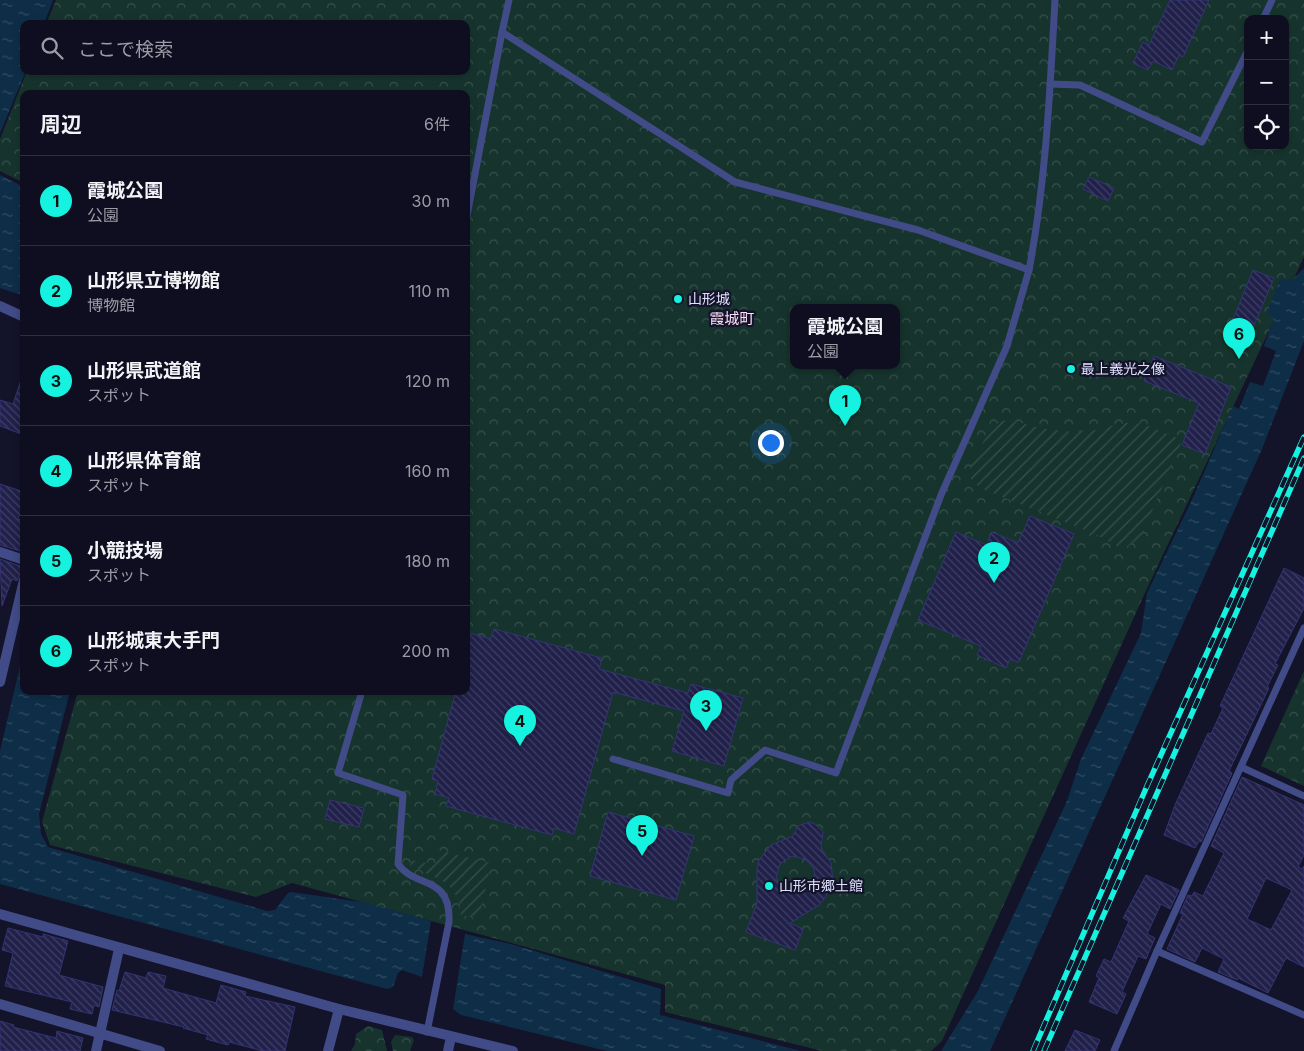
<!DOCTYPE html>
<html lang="ja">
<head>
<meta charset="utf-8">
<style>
	body { margin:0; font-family:Inter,"Noto Sans JP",sans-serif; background:#171729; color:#f1f3f6 }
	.controls { position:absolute; right:15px; top:15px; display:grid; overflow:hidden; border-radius:10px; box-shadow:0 2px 8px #0003 }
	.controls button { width:45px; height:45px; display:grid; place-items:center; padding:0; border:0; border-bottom:1px solid #2e2e3e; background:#0e0e20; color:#f1f3f6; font:25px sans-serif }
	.you { position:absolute; left:770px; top:442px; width:18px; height:18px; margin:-12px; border:4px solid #fff; border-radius:50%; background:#1a73e8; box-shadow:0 0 0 8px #1a73e833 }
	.badge { display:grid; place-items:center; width:32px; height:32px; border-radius:50%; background:#15f2df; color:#111; font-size:16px; font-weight:700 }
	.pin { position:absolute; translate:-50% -41px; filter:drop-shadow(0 1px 2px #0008) }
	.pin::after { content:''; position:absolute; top:26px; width:18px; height:15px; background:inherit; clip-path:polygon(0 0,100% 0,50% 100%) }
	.popup { position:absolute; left:790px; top:304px; width:110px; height:65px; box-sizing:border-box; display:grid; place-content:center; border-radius:10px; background:#0e0e20; filter:drop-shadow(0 1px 4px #0005); font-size:16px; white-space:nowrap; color:#9b9ca5 }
	.popup b { font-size:19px; color:#f1f3f6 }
	.popup::after { content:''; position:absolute; left:50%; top:100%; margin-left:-10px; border:10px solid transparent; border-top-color:#0e0e20 }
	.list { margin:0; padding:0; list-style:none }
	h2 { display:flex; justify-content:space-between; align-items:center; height:65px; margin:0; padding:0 20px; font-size:21px }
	h2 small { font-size:16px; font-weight:400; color:#9b9ca5 }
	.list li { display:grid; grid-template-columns:32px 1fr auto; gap:15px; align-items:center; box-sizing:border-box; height:90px; padding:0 20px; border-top:1px solid #2e2e3e }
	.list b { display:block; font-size:19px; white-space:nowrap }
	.list p { margin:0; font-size:16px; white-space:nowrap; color:#9b9ca5 }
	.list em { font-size:16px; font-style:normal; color:#9b9ca5 }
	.icon { flex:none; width:28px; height:28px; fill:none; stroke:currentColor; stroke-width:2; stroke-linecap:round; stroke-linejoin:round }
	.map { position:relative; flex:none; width:1304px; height:1051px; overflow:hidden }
	.search { position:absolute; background:#0e0e20; box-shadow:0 2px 8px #0003; left:20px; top:20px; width:450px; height:55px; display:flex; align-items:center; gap:12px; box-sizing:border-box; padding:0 18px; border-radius:10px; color:#9b9ca5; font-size:19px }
	.panel { position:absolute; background:#0e0e20; box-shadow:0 2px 8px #0003; left:20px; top:90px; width:450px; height:605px; border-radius:10px }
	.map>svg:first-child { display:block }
	.park { fill:url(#park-crowns); fill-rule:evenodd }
	.garden { fill:url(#garden-furrows) }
	.water { fill:url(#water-ripples) }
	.building { fill:url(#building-back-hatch); stroke:#343375; fill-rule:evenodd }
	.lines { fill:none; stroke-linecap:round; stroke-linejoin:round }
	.lane { stroke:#414b87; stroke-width:7 }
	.street { stroke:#414b87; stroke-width:10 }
	.rail-casing { stroke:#15f2df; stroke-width:5.5 }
	.rail { stroke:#13132a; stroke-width:4; stroke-dasharray:11; stroke-linecap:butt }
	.poi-dot { fill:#15f2df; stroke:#13132a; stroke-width:2 }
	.labels { text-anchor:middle; stroke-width:4.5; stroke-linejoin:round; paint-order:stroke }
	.poi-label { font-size:14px; fill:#dee0fd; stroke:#13132a; text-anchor:start }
	.neighbourhood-label { font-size:15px; fill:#fde0f8; stroke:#13132a }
</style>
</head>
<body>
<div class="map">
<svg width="1304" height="1051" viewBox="0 0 1304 1051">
	<defs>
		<pattern id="park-crowns" width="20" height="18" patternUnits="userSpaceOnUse" patternTransform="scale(1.25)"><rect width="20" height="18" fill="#16342d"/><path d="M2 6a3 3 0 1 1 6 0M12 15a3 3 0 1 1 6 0" fill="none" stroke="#37514c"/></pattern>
		<pattern id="garden-furrows" width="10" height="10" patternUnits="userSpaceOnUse" patternTransform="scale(1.25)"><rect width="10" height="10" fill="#16342d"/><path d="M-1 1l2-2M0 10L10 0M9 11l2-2" fill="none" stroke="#37514c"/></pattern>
		<pattern id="water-ripples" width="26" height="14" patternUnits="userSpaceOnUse" patternTransform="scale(1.25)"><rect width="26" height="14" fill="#0e2e48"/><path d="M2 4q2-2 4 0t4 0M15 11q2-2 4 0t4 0" fill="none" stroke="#314c63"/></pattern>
		<pattern id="building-back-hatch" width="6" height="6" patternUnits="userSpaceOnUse" patternTransform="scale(1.25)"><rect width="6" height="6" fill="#20204a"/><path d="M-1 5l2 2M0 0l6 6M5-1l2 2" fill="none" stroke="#404065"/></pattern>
	</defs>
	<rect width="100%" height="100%" fill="#13132a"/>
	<g class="park">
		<path d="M56,0H1304V257L1144,595L942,1041L931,1051H822L665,1012V985L292,883L256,897L50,845L42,822L78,691H466V94H24V183L0,171V139L27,71H466V24H46ZM1248,19H1285V146H1248ZM794,307H896V365H794Z"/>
		<polygon points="1304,671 1304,786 1261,766"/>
		<polygon points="368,1026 382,1030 387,1051 351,1051 355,1044 356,1034"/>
		<polygon points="395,1035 412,1037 414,1040 410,1051 393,1051 391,1042"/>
	</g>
	<g class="garden">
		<path d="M1011,420C1038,428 1066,435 1095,430C1109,428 1120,421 1136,423C1150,425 1166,434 1180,439L1181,443L1141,537L1128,546H1117L1095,534L980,488L971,479L970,467L991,427L1002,421Z"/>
		<polygon points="438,850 491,863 479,919 461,915 459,900 448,884 410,865 411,860 435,865"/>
	</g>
	<g class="water">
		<polygon points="0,0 53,0 44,24 24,24 24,71 26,71 0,133"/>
		<polygon points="0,175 24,187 24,296 0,288"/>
		<polygon points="1304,268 1304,341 1262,449 990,1051 941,1051 978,991 1067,801 1081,759 1141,633 1147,593 1191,502 1233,406 1239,409 1250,382 1263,386 1276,351 1264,346 1274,318 1266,315 1280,279 1293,279"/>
		<polygon points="24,649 24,691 70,691 39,814 41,834 48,847 267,911 275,910 288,893 291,892 368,903 431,921 422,977 402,970 398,973 393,987 387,989 0,884 0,751"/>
		<polygon points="465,934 511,944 661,989 660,1015 801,1051 607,1051 461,1015 453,1009"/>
	</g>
	<g class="building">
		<polygon points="1170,0 1209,0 1183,57 1179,55 1172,70 1153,61 1148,70 1133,63 1143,42 1149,45"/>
		<polygon points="1089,177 1114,188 1108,201 1083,189"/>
		<polygon points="1253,270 1274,278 1252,330 1232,322"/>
		<polygon points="1154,356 1231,387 1205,454 1182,445 1199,403 1144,381"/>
		<polygon points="21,380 24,380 24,435 0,426 0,400 13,404"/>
		<polygon points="0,484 24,492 24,503 18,519 24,521 24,540 20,551 0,545"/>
		<polygon points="1030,516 1074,534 1019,662 1010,659 1006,668 977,655 981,646 918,620 956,532 986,545 992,532 1018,543"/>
		<polygon points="0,559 23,567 17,581 12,579 2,606"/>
		<polygon points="1284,568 1304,578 1304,608 1275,664 1278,665 1267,687 1269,688 1229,771 1232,773 1201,842 1199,841 1195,848 1164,835 1175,805 1208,733 1211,734 1223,708 1220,706"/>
		<polygon points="494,629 602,658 599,669 688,693 691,684 743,698 724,766 672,751 684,711 613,692 574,834 554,828 552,835 446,806 449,798 435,794 438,781 432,779 456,691 466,691 466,641 469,633 491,639"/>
		<path d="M1242,777L1304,805V855L1298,867L1302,869L1304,866V967L1286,958L1268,993L1238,978L1237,980L1218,972L1224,959L1202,948L1195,962L1167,949L1183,914L1180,913L1188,895L1192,896L1194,892L1203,896L1224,853L1211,846ZM1266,878L1292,890L1271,930L1247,919Z"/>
		<polygon points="330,800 364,808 359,827 325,819"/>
		<polygon points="608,812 694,836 676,900 590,876"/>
		<path d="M809,822L815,824L823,832L821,848L831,863L833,881L825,898L819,905L790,923L803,929L795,950L746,932L757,903V869L759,860L771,845L793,836L798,826ZM792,856L805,859L814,869L815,878L811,887L799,894L786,892L779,885L776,877L780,864Z"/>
		<polygon points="1146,875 1179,890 1170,909 1161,904 1147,934 1155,938 1146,959 1138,956 1122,992 1126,994 1117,1014 1089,1002 1099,978 1096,976 1104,959 1111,962 1129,921 1123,918"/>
		<polygon points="8,928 43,937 43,934 68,941 59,975 103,987 99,1007 94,1005 92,1014 70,1009 72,1002 5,986 13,953 2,950"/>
		<polygon points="125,972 146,978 148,972 166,976 163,988 216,1003 221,985 246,992 245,996 295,1007 285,1051 263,1051 229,1042 228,1045 206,1039 208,1035 183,1028 184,1027 112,1010 117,990 119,991"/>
		<polygon points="0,1021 14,1025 13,1027 56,1038 57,1031 83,1038 80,1051 0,1051"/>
		<polygon points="1075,1030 1100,1040 1095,1051 1065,1051"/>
	</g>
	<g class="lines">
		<g class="lane">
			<path d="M509,0L502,32L735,182L918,230L1029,270C1046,181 1050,90 1055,0"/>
			<polyline points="1263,19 1272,0"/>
			<polyline points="1050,84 1080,85 1202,142 1248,50"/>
			<polyline points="466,221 502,32"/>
			<path d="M362,691L338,773L403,795L398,864C415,889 451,874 449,922L427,1032"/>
			<polyline points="613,759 728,793 731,780 765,750 836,773 941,495 1007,346 1029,270"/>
			<polyline points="1241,767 1304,796"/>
			<polyline points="1157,951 1304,628"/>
			<polyline points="1114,1051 1157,951 1304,1015"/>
		</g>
		<g class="street">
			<polyline points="0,306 24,317"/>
			<polyline points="0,552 24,560"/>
			<polyline points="0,682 24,580"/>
			<polyline points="0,914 339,1009 513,1051"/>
			<polyline points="0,1004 160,1051"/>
			<polyline points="96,1051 119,949"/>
			<polyline points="328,1051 339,1009"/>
			<polyline points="448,1051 451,1037"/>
		</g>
		<g class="rail-casing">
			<g id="rail">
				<polyline points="1033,1051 1147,786 1304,437"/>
				<polyline points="1044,1051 1304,458"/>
			</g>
		</g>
		<use href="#rail" class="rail"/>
	</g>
	<g class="poi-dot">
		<circle cx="678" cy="299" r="5"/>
		<circle cx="1071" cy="369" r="5"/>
		<circle cx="769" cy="886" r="5"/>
	</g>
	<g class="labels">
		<g class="poi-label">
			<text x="688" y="304">山形城</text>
			<text x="1081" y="374">最上義光之像</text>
			<text x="779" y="891">山形市郷土館</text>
		</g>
		<g class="neighbourhood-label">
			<text x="732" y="324">霞城町</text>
		</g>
	</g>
</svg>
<div class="controls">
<button>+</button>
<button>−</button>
<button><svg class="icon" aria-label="locate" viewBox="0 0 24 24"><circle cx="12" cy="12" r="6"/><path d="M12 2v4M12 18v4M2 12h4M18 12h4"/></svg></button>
</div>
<div class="you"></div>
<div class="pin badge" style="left:845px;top:426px">1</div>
<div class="popup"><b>霞城公園</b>公園</div>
<div class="pin badge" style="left:994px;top:583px">2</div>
<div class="pin badge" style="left:706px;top:731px">3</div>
<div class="pin badge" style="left:520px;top:746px">4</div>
<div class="pin badge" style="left:642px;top:856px">5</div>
<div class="pin badge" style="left:1239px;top:359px">6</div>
<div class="search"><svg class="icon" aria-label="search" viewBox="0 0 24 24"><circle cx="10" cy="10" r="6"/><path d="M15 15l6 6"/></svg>ここで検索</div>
<section class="panel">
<h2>周辺<small>6件</small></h2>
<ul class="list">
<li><span class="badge">1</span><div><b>霞城公園</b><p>公園</p></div><em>30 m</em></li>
<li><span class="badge">2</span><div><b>山形県立博物館</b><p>博物館</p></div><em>110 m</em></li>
<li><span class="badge">3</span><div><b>山形県武道館</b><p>スポット</p></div><em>120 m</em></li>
<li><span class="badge">4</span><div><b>山形県体育館</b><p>スポット</p></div><em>160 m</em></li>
<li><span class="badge">5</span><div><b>小競技場</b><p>スポット</p></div><em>180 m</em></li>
<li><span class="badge">6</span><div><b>山形城東大手門</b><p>スポット</p></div><em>200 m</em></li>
</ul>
</section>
</div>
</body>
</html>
